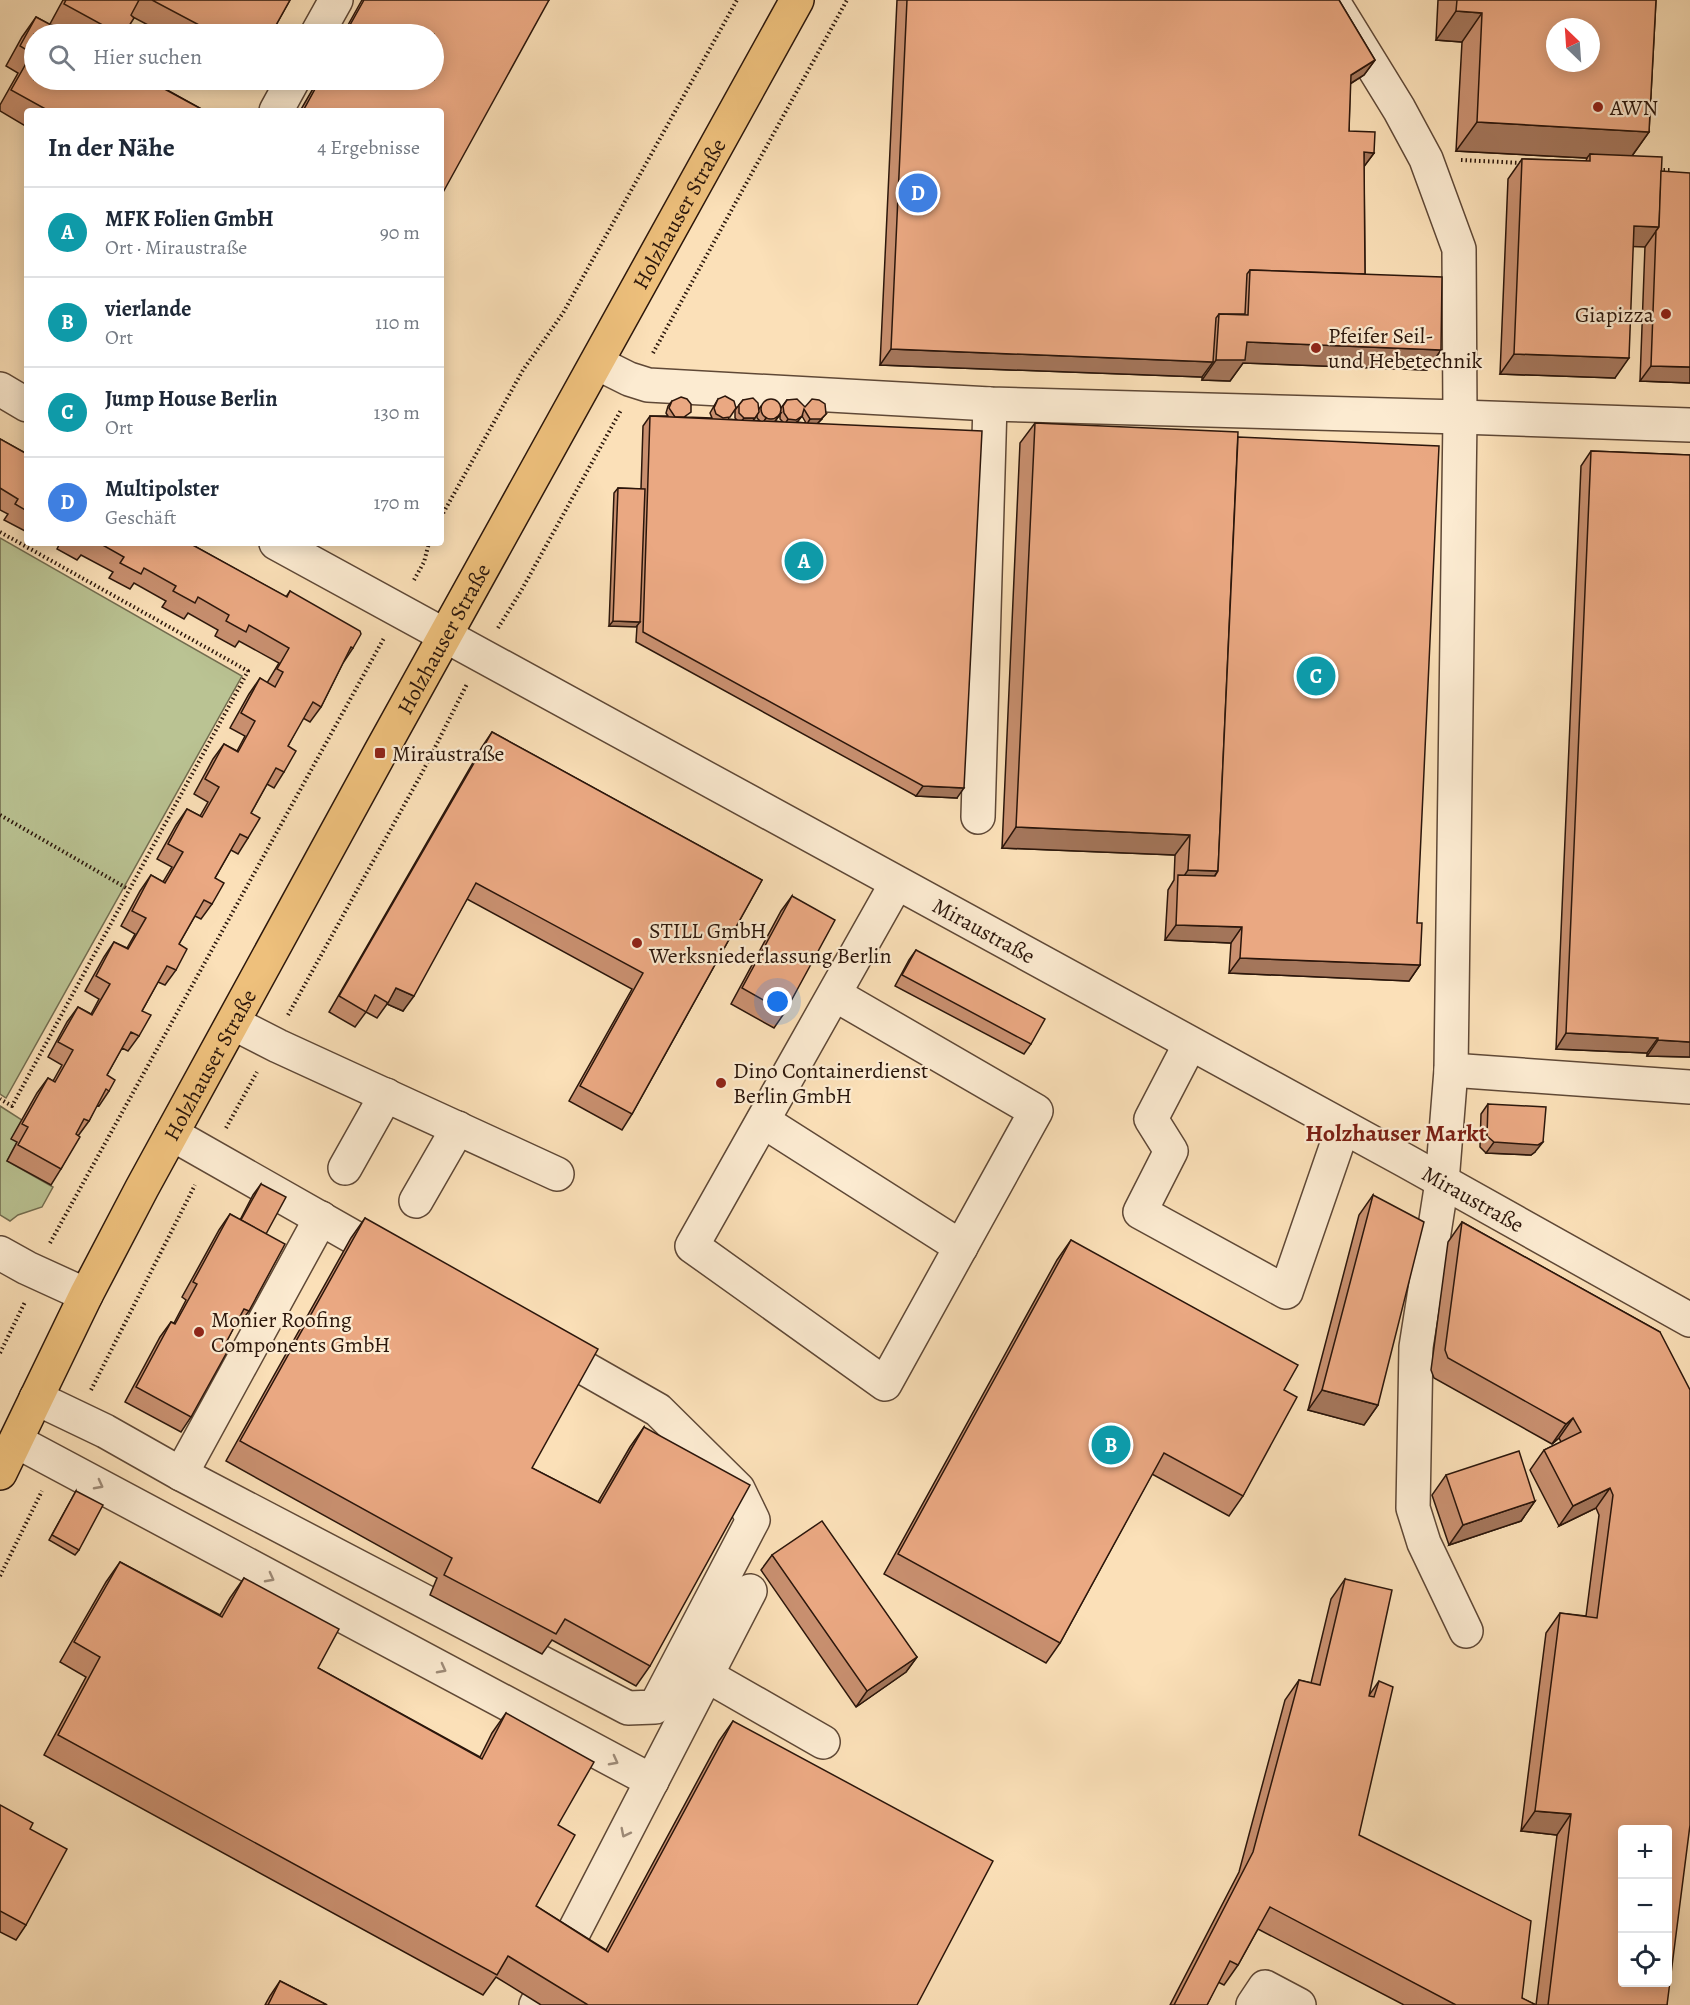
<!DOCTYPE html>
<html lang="de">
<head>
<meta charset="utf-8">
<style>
	body { margin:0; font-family:Alegreya,serif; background:#f6f6f7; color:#1f2937 }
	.controls { position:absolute; right:18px; bottom:18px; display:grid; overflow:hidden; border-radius:6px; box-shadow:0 3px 15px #0003 }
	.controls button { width:54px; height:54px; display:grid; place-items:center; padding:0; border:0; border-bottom:2px solid #e0e1e3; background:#fff; color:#1f2937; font:30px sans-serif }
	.compass { position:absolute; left:1546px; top:18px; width:54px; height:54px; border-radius:50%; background:#fff; box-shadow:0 3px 15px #0003; rotate:335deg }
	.you { position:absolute; left:778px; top:1002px; width:21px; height:21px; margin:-15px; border:4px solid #fff; border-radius:50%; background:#1a73e8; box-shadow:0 0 0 9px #1a73e833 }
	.badge { display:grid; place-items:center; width:39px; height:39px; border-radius:50%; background:#8f2418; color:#fff; font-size:20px; font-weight:700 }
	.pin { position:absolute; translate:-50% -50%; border:3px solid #fff; box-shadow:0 2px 6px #0006 }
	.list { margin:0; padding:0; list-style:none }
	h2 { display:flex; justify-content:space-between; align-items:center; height:78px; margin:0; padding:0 24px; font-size:26px }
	h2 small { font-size:20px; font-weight:400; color:#747a83 }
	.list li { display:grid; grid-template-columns:39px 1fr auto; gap:18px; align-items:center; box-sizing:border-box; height:90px; padding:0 24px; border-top:2px solid #e0e1e3 }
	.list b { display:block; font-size:22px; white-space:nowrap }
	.list p { margin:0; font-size:20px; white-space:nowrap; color:#747a83 }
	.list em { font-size:20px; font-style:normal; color:#747a83 }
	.icon { flex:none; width:33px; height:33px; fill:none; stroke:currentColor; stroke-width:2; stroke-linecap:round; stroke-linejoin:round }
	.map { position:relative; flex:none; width:1690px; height:2005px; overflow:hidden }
	.search { position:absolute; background:#fff; box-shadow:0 3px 15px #0003; left:24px; top:24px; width:420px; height:66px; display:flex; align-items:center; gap:15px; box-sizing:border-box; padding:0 21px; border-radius:33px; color:#747a83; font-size:22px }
	.panel { position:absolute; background:#fff; box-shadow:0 3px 15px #0003; left:24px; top:108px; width:420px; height:438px; border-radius:6px }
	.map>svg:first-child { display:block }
	.green { fill:#bac393; stroke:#726c4f; stroke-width:1.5 }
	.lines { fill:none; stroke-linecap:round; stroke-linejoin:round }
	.minor-casing { stroke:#5f4836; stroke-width:36 }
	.major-casing { stroke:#2b160b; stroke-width:36 }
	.path { stroke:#2b160b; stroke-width:4; stroke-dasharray:1.5 3; stroke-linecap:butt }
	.minor { stroke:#fcebd1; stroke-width:33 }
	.major { stroke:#eec07c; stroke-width:33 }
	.wall { fill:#c99070; stroke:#2b160b; stroke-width:1.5; fill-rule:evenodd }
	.shaded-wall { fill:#a4765b; stroke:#2b160b; stroke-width:1.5 }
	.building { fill:#eaa882; stroke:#2b160b; stroke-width:1.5; fill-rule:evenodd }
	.oneway { stroke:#9e8b78 }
	.poi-dot { fill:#8f2418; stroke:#fcebd1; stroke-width:2 }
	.labels { text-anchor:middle; stroke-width:4.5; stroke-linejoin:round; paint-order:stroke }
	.poi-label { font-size:22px; fill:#2b160b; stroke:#fcebd1; text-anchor:start }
	.street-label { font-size:22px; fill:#2b160b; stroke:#fcebd1 }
	.neighbourhood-label { font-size:24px; font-weight:bold; fill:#7a1f14; stroke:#fcebd1 }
</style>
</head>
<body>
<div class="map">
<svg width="1690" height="2005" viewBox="0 0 1690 2005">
	<rect width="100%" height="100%" fill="#fbe0b8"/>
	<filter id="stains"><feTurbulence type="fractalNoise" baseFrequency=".00333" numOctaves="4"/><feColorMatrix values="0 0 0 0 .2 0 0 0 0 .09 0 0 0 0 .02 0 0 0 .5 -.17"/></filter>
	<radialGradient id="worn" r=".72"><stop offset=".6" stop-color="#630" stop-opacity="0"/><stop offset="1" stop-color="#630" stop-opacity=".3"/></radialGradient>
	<g class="green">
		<polygon points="0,538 242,676 6,1098 0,1094"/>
		<polygon points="0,1106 22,1120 17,1142 7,1161 53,1187 42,1207 18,1215 10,1221 0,1215"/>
	</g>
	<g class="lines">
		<g class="minor-casing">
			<g id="minor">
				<polyline points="1332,0 1399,109 1426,159 1459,249 1460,417 1451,1070 1442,1182 1416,1347 1413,1508 1424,1543 1466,1631"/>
				<polyline points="317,34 336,0"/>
				<polyline points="276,111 293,80"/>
				<polyline points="597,363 629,379 648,385 990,404 1460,417 1690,425"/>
				<polyline points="0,389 27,405"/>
				<path id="s1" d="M276,543L1406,1161L1690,1320"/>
				<polyline points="978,817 990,404"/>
				<polyline points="834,994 1036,1111 885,1384 692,1246 896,884"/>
				<polyline points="233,1023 278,1046 557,1174"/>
				<polyline points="1190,1044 1151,1119 1171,1151 1140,1212 1286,1292 1343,1127"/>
				<polyline points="1451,1070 1690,1087"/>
				<polyline points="763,1121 961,1247"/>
				<polyline points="172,1134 392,1259"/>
				<polyline points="345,1168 386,1095"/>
				<polyline points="416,1201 458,1128"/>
				<polyline points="0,1253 27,1268 86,1295"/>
				<polyline points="36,1398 105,1431 181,1474 628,1708 655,1707 753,1520 738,1489 658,1410 549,1348"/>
				<polyline points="16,1441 652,1781"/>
				<polyline points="181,1474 321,1218"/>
				<polyline points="706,1675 823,1742"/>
				<polyline points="536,2005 750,1591"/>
				<polyline points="1253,2005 1265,1987 1299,2005"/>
			</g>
		</g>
		<g class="major-casing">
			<g id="major">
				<path id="s2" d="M0,1473L86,1295L142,1188L380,753L797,0"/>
			</g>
		</g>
		<g class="path">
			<polyline points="1461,160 1522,163"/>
			<polyline points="1659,170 1670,170"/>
			<polyline points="653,353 847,0"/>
			<polyline points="441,517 523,370 563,313 737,0"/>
			<polyline points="0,532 248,671 12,1106 0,1099"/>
			<polyline points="414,580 424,562 429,543"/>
			<polyline points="498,628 521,591 621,410"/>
			<polyline points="0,815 128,889"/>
			<polyline points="288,1015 423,771 467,684"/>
			<polyline points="226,1128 257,1072"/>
			<polyline points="50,1243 384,638"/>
			<polyline points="0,1353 25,1302"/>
			<polyline points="91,1390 195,1185"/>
			<polyline points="0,1576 42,1491"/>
		</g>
		<use href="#minor" class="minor"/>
		<use href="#major" class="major"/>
	</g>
	<g class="wall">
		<polygon points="63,0 290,0 271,34 165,34 133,17 124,34 69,34 50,24"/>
		<polygon points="362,0 549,0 441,111 300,111 318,80 434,80 434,34 343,34"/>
		<polygon points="897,0 1339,0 1375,60 1364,75 1350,84 1349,131 1374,153 1364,166 1365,274 1441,350 1427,370 1243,363 1230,381 1202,380 1202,377 880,365"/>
		<polygon points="1438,0 1656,0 1649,132 1632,156 1661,171 1690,383 1640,381 1645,246 1633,246 1615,378 1500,374 1508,179 1522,159 1586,161 1587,158 1456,151 1462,42 1436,40"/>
		<polygon points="36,17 205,111 27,111 27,127 0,111 0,105 18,73 6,66 22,37"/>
		<path d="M718,399L729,419L737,420L735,418V410L743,400L759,409L761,406L781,408L787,400L805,407L822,419L818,423L957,798L916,796L636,642L637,626H609L614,493L618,488L641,489L643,426L650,416H668L666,413L668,406L672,401L686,417L712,418L710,413ZM757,414V418L760,421L753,420ZM780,415V419L783,422L775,421ZM802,416L806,423L796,422L798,421Z"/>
		<polygon points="1035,423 1238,437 1417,923 1420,965 1409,981 1229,973 1231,943 1165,940 1168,890 1174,880 1175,855 1002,848 1020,443"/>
		<polygon points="0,439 27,454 27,528 25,531 4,520 8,514 0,510"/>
		<polygon points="1591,451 1690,455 1690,1057 1647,1056 1647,1053 1556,1049 1581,466"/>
		<polygon points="60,543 189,543 286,597 290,591 353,648 343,663 321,707 310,722 303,718 288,746 284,772 274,788 267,784 251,813 248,838 238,854 231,850 215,878 212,904 201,919 195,916 179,944 176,970 165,985 158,982 142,1011 139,1036 128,1051 122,1048 107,1075 109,1091 99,1106 97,1105 89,1121 78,1136 61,1169 51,1185 7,1161 17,1142 11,1139 37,1093 48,1078 53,1081 62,1065 48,1057 67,1022 78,1007 91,1014 99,999 85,991 104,957 114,942 127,948 135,934 121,926 140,891 151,875 163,882 172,867 157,859 176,825 187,809 200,816 208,802 194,794 213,759 224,744 237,751 245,736 230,728 249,694 260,678 267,683 279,663 239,641 235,647 215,636 218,630 188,613 184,619 162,607 166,601 134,583 130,589 109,578 113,572 81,555 77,560 57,549"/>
		<polygon points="492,732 762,880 632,1114 622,1130 569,1101 632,989 467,899 403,1011 387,1004 377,1018 366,1012 355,1027 329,1012 482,747"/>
		<polygon points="792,896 785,1012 774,1028 731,1004 781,911"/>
		<polygon points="916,950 1031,1044 1024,1054 895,986 909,960"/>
		<polygon points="1488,1104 1535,1152 1531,1155 1486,1153 1480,1147 1481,1114"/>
		<polygon points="261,1184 266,1234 249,1311 238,1326 235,1325 222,1350 191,1417 181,1432 125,1402 160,1337 171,1322 174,1323 186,1300 182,1297 219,1230 230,1214 240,1220 253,1195"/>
		<polygon points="1373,1195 1378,1405 1364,1425 1308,1410 1359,1215"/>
		<polygon points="365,1218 532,1468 598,1502 630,1447 644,1427 650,1666 636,1686 552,1640 542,1654 430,1595 437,1578 226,1461 351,1238"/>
		<polygon points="1462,1222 1660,1332 1667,2005 1536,2005 1557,1835 1521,1831 1546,1633 1560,1613 1586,1616 1599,1515 1596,1508 1559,1526 1530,1470 1544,1450 1561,1442 1559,1438 1552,1444 1434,1378 1431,1370 1448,1242"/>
		<polygon points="1071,1240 1284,1390 1243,1496 1229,1516 1152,1474 1060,1643 1046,1663 884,1574 1057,1260"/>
		<polygon points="1446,1475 1535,1501 1521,1521 1449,1545 1432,1495"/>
		<polygon points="76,1491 79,1550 75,1555 49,1540"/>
		<polygon points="772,1555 917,1657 906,1672 856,1707 761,1570"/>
		<polygon points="120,1562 220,1615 230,1598 244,1578 318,1668 480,1757 492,1733 506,1713 558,1825 536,1906 606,1950 719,1741 733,1721 917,2005 541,2005 496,1977 483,1995 44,1755 86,1677 60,1662 106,1582"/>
		<polygon points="1345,1579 1370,1694 1379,1681 1359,1835 1522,1998 1536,2005 1404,2005 1258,1929 1238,1965 1224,1985 1218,1982 1207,2005 1170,2005 1239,1872 1285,1700 1299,1680 1311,1683 1331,1599"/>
		<polygon points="0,1805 26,1925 16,1940 0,1932"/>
		<polygon points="280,1981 327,2005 265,2005 270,1996"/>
	</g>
	<g class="shaded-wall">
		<polygon points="1456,11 1482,13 1462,42 1436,40"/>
		<polygon points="1375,60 1364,75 1340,90 1351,75"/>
		<polygon points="1477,122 1649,132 1629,160 1590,154 1587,158 1456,151"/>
		<polygon points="1364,152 1374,153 1363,168"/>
		<polygon points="1634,226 1659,227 1645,247 1620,246"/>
		<polygon points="1247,342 1441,350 1427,370 1243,363 1230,381 1202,380 1216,360"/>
		<polygon points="891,349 1213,362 1202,377 880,365"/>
		<polygon points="1514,354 1629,358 1615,378 1500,374"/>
		<polygon points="1651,366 1690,367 1690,383 1640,381"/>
		<polygon points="781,413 773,424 762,424 766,418"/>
		<polygon points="826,414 817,424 807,424 810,419"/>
		<polygon points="802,416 798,421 792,425 785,424 788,419"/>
		<polygon points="744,418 755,418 751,423 740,423"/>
		<polygon points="613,621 640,622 636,627 609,626"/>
		<polygon points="923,786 964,788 957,798 916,796"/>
		<polygon points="1016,827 1190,835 1175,855 1002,848"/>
		<polygon points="1188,870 1218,871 1204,891 1178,885"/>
		<polygon points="1176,925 1242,927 1231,943 1165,940"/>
		<polygon points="1240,958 1420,965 1409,981 1229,973"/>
		<polygon points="396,988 414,996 403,1011 387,1004"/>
		<polygon points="1566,1033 1658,1038 1647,1053 1556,1049"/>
		<polygon points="1658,1040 1690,1042 1690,1057 1647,1056"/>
		<polygon points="1494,1142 1543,1142 1535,1152 1531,1155 1486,1153"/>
		<polygon points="1322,1390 1378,1405 1364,1425 1308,1410"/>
		<polygon points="1573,1418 1559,1438 1552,1444 1566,1424"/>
		<polygon points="1610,1488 1596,1508 1559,1526 1573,1506"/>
		<polygon points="1535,1501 1521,1521 1449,1545 1463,1525"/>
		<polygon points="917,1657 906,1672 856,1707 867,1691"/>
		<polygon points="1535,1811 1571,1814 1557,1835 1521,1831"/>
	</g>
	<g class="building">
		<polygon points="66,0 139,0 131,15 134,18 124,34 119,34 64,4"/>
		<polygon points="152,0 290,0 271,34 216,34"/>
		<polygon points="364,0 549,0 441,196 441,111 303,111 320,80 434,80 434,34 345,34"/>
		<polygon points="907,0 1339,0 1375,60 1351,75 1349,131 1375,132 1374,153 1364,152 1365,274 1250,270 1247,274 1245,314 1219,314 1216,318 1213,362 891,349"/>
		<path d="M1457,0H1656L1649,132L1477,122L1482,13L1456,11ZM1555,27H1591V63H1555Z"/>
		<polygon points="36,17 68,34 34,34 34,80 148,80 205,111 49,111 11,90 32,53 20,46"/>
		<polygon points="1590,154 1662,157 1659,227 1634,226 1629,358 1514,354 1522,159 1590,161"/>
		<polygon points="1661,171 1690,173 1690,367 1651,366 1656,231 1659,227"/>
		<polygon points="1250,270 1442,277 1441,350 1247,342 1245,360 1216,360 1219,314 1248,315"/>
		<polygon points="725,396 734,401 736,408 730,417 723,418 716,414 714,408 718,399"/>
		<polygon points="681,397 687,399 691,404 691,412 684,417 675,417 669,408 672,401"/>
		<polygon points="753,398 758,403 759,412 755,418 744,418 739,413 739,405 743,400"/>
		<circle cx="771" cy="409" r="10"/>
		<polygon points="797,399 805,407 812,399 819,400 825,404 826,414 821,419 810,419 804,409 802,416 796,420 788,419 784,413 783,406 787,400"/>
		<polygon points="650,416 982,431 964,788 923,786 643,632"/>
		<polygon points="1035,423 1238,432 1218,871 1188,870 1190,835 1016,827"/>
		<polygon points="1238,437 1439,446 1417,923 1422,923 1420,965 1240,958 1242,927 1176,925 1178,875 1215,876 1218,871"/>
		<polygon points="0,439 27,454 27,511 15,504 18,499 0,488"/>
		<polygon points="1591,451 1690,455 1690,1042 1658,1040 1658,1038 1566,1033"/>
		<polygon points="618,488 645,489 640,622 613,621"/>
		<polygon points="99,543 189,543 287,597 290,591 360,631 361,634 353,648 351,647 321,707 313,702 288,746 296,751 284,772 276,768 251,813 260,818 248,838 240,834 215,878 224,883 212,904 204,900 179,944 187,949 176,970 167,966 142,1011 151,1015 139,1036 131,1032 107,1075 115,1080 109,1091 106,1089 89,1121 84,1119 76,1134 80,1137 61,1169 18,1145 28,1127 22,1124 48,1078 55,1082 73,1050 58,1042 78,1007 92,1015 110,984 96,976 114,942 128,949 146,918 132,911 151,875 165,883 183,852 168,844 187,809 202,817 219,787 205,779 224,744 238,752 255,721 241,713 260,678 275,687 283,672 277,669 289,648 249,625 246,632 226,621 229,615 198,597 195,603 173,591 176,586 144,568 141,574 120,563 124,557"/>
		<polygon points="492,732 762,880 632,1114 580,1086 643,973 476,883 414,996 396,988 388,1003 375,995 366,1012 339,996"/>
		<polygon points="792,896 835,920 785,1012 742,988"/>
		<polygon points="916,950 1045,1019 1031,1044 902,975"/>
		<polygon points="1488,1104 1546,1107 1543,1142 1538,1145 1494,1142 1487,1136"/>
		<polygon points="261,1184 286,1197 266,1234 241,1220"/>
		<polygon points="1373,1195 1424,1222 1378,1405 1322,1390"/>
		<polygon points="230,1214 285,1244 249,1311 244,1309 222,1350 227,1352 191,1417 136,1387 171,1322 175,1324 197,1284 193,1282"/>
		<polygon points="365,1218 598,1349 532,1468 600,1503 644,1427 750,1485 650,1666 565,1619 556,1634 444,1575 452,1558 240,1441"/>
		<path d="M1462,1222L1660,1332L1690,1390V1825L1667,2005H1548L1571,1814L1535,1811L1560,1613L1597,1618L1613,1495L1610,1488L1573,1506L1544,1450L1581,1432L1573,1418L1566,1424L1448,1358L1445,1350ZM1623,1830H1668V1983H1623Z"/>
		<polygon points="1071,1240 1298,1365 1284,1390 1297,1397 1243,1496 1164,1453 1060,1643 898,1554"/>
		<polygon points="1519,1451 1535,1501 1463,1525 1446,1475"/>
		<polygon points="76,1491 103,1505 79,1550 52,1535"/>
		<polygon points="822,1521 917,1657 867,1691 772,1555"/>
		<polygon points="120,1562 222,1617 244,1578 339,1629 318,1668 482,1759 506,1713 594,1762 558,1825 575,1835 536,1906 608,1952 733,1721 993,1861 917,2005 588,2005 508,1956 497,1975 58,1735 100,1657 74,1642"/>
		<polygon points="1345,1579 1392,1590 1369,1696 1374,1697 1379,1681 1393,1687 1359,1835 1531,1921 1522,1998 1536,2005 1456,2005 1270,1907 1238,1965 1230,1961 1207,2005 1174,2005 1253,1852 1299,1680 1320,1685"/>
		<polygon points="0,1805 33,1823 30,1829 67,1849 26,1925 0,1911"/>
		<polygon points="280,1981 327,2005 268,2005"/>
	</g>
	<defs><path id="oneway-chevron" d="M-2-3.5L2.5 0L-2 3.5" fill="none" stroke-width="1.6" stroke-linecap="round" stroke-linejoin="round" transform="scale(1.5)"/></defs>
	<g class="oneway">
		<use href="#oneway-chevron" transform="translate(99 1485) rotate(28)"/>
		<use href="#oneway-chevron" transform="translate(270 1578) rotate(28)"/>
		<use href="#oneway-chevron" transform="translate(442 1669) rotate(28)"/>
		<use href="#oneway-chevron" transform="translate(614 1761) rotate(28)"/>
		<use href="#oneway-chevron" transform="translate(625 1833) rotate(117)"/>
	</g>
	<g class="poi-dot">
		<circle cx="1598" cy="107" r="6"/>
		<circle cx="1666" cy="314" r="6"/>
		<circle cx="1316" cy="348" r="6"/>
		<rect x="374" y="747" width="12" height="12" rx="3"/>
		<circle cx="637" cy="943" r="6"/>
		<circle cx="721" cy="1083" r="6"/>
		<circle cx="199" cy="1332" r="6"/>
	</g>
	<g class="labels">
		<g class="poi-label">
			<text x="1610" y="115">AWN</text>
			<text x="1654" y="322" text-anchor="end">Giapizza</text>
			<text x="1328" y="343">Pfeifer Seil-<tspan x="1328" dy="25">und Hebetechnik</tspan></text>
			<text x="392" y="761">Miraustraße</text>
			<text x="649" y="938">STILL GmbH<tspan x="649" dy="25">Werksniederlassung Berlin</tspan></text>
			<text x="733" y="1078">Dino Containerdienst<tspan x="733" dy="25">Berlin GmbH</tspan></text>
			<text x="211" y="1327">Monier Roofing<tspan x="211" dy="25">Components GmbH</tspan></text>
		</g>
		<g class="street-label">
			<text dy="8" stroke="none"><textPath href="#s2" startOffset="1431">Holzhauser Straße</textPath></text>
			<text dy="8" stroke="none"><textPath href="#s2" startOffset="945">Holzhauser Straße</textPath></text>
			<text dy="8" stroke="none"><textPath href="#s1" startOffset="807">Miraustraße</textPath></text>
			<text dy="8" stroke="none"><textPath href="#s2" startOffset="459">Holzhauser Straße</textPath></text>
			<text dy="8" stroke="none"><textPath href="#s1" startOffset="1365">Miraustraße</textPath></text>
		</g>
		<g class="neighbourhood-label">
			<text x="1396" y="1141">Holzhauser Markt</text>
		</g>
	</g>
	<rect width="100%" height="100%" filter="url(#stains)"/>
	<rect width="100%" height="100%" fill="url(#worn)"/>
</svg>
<div class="controls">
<button>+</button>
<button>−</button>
<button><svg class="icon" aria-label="locate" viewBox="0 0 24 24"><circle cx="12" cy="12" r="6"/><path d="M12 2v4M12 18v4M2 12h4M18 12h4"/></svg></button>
</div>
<svg class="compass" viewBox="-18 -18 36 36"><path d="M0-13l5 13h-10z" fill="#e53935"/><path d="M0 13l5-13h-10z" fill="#747a83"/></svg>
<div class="you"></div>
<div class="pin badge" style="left:804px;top:561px;background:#0f9aa8">A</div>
<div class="pin badge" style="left:1111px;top:1445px;background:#0f9aa8">B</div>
<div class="pin badge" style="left:1316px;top:676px;background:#0f9aa8">C</div>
<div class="pin badge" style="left:918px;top:193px;background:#3f7fe0">D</div>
<div class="search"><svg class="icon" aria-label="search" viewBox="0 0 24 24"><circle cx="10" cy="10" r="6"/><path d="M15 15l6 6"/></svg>Hier suchen</div>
<section class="panel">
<h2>In der Nähe<small>4 Ergebnisse</small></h2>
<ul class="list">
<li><span class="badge" style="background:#0f9aa8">A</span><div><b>MFK Folien GmbH</b><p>Ort · Miraustraße</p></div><em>90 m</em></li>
<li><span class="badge" style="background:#0f9aa8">B</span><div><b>vierlande</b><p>Ort</p></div><em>110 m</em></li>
<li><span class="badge" style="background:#0f9aa8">C</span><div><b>Jump House Berlin</b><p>Ort</p></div><em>130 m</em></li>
<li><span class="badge" style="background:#3f7fe0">D</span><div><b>Multipolster</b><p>Geschäft</p></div><em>170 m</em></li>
</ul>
</section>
</div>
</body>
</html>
